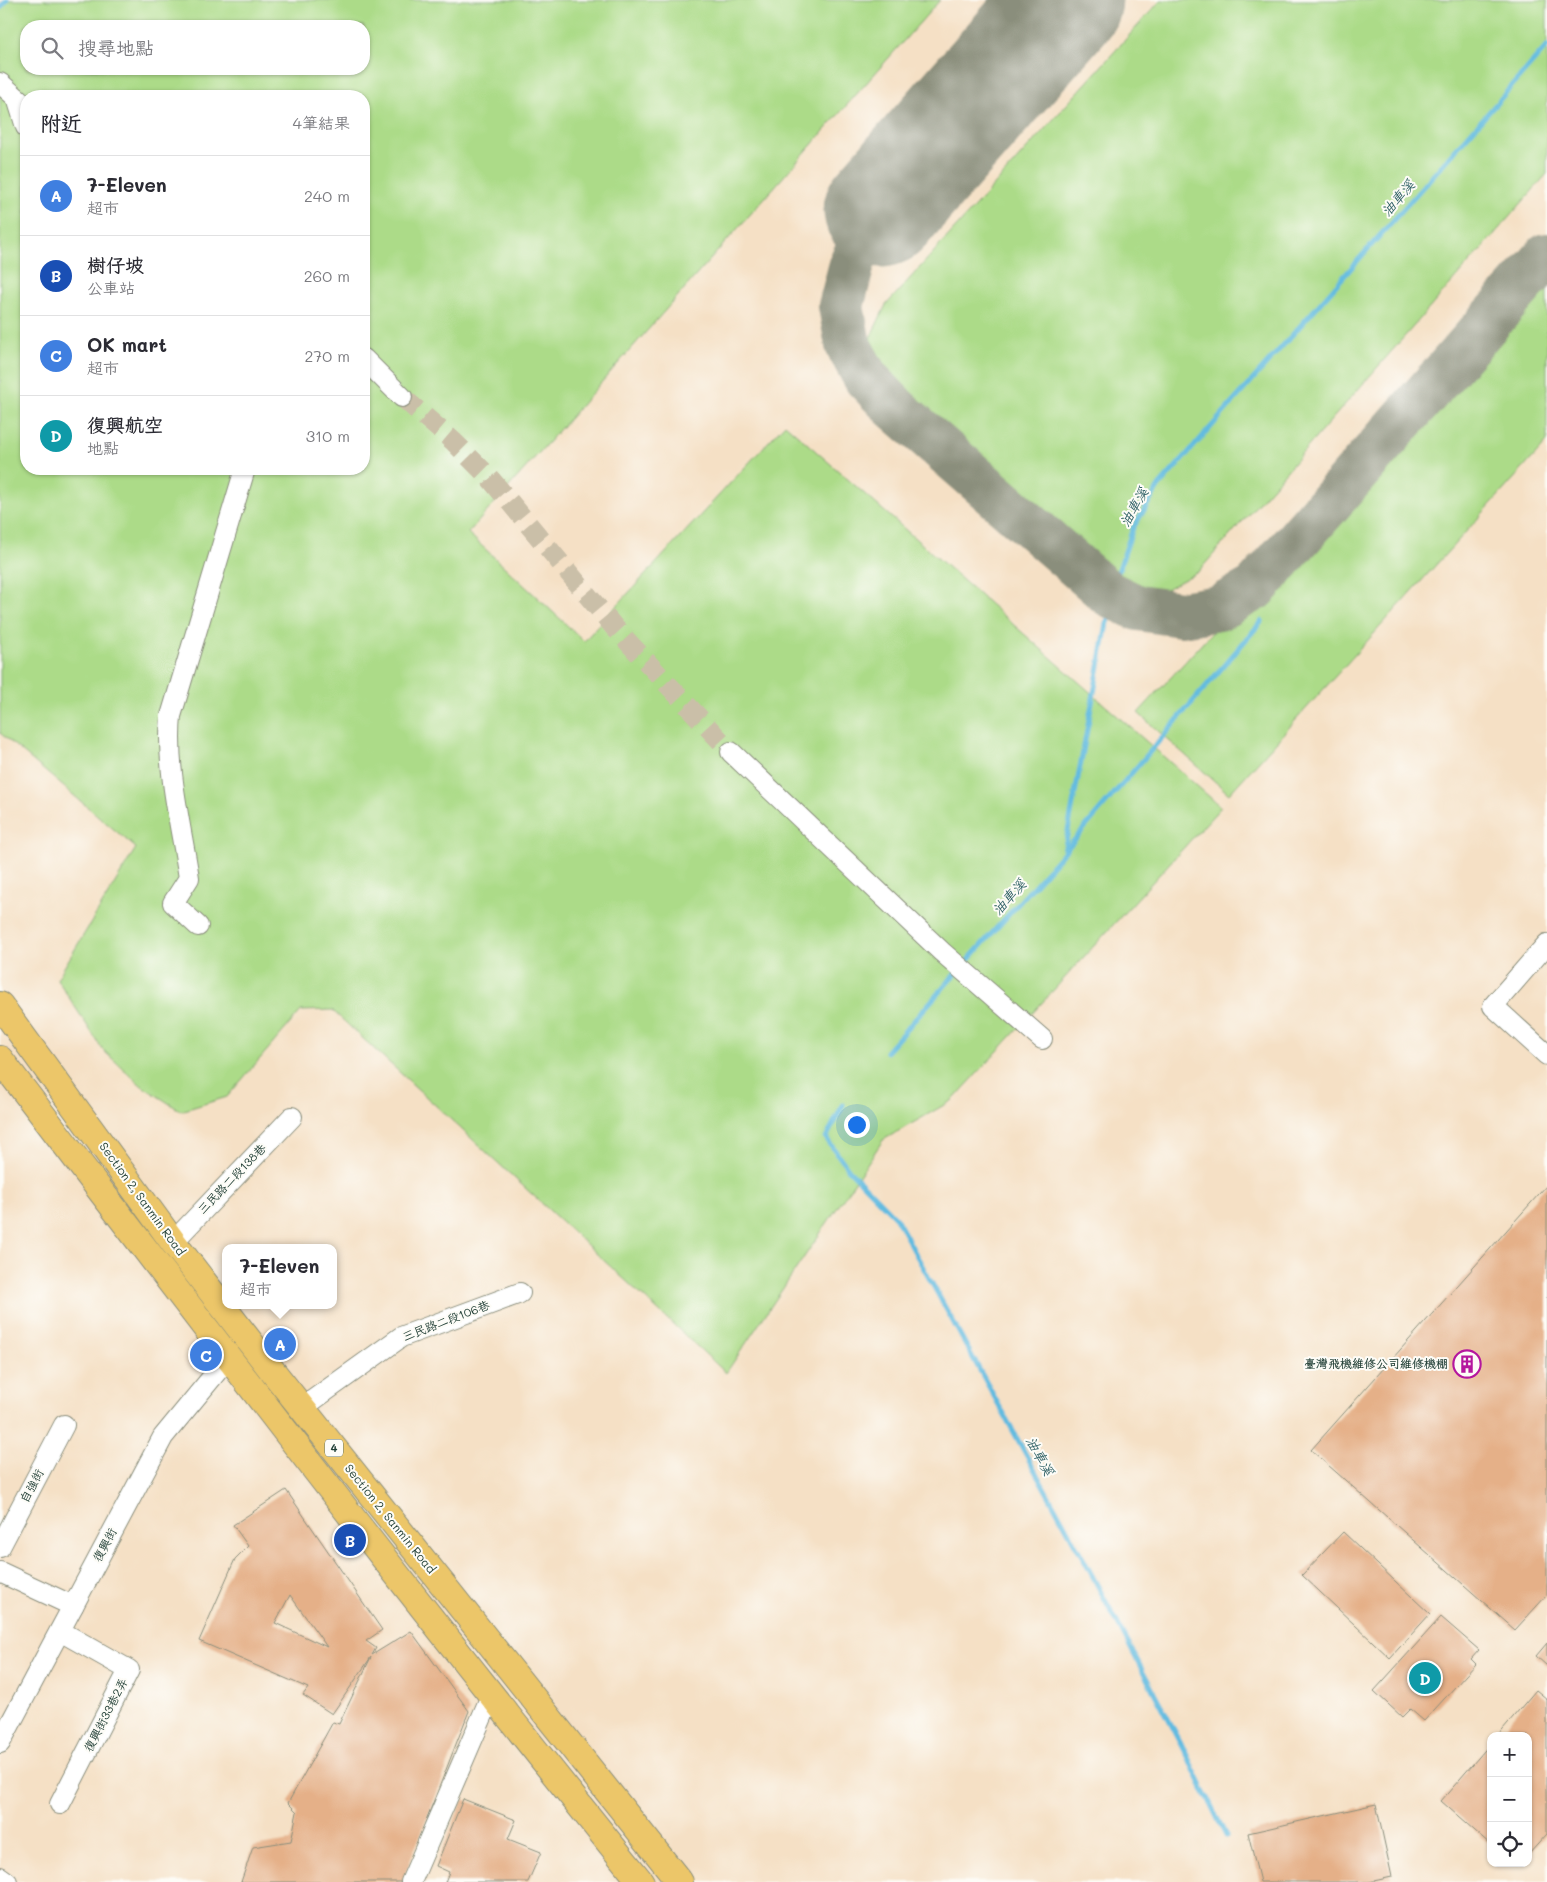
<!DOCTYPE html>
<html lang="zh-TW">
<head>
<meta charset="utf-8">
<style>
	body { margin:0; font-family:Mali,"LXGW WenKai TC",sans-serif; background:#f7f7f7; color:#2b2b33 }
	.controls { position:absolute; right:15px; bottom:15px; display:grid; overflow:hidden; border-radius:10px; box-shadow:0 1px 4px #0004 }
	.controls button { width:45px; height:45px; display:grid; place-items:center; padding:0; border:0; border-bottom:1px solid #e1e1e2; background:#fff; color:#2b2b33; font:25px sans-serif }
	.you { position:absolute; left:856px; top:1124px; width:18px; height:18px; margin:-12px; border:4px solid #fff; border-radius:50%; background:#1a73e8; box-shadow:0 0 0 8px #1a73e833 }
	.badge { display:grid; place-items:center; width:32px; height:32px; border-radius:50%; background:#d93025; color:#fff; font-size:16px; font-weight:700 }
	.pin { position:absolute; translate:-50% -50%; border:2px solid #fff; box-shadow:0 1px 5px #0006 }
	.popup { position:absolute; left:222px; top:1244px; width:115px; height:65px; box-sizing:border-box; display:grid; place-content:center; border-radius:10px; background:#fff; filter:drop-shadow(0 1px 4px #0005); font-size:16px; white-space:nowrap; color:#7c7c81 }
	.popup b { font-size:19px; color:#2b2b33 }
	.popup::after { content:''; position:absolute; left:50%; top:100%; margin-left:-10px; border:10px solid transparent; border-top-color:#fff }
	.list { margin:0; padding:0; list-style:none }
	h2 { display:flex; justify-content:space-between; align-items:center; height:65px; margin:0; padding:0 20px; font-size:21px }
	h2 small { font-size:16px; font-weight:400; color:#7c7c81 }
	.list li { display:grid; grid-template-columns:32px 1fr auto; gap:15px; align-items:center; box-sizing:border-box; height:80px; padding:0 20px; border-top:1px solid #e1e1e2 }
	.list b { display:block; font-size:19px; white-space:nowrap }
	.list p { margin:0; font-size:16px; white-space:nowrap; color:#7c7c81 }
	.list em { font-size:16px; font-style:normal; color:#7c7c81 }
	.icon { flex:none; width:28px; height:28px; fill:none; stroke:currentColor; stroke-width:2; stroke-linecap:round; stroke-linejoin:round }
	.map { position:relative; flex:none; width:1547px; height:1882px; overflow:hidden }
	.search { position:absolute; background:#fff; box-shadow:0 1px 4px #0004; left:20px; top:20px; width:350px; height:55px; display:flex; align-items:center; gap:12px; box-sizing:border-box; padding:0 18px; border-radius:20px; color:#7c7c81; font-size:19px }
	.panel { position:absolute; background:#fff; box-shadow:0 1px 4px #0004; left:20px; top:90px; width:350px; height:385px; border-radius:20px }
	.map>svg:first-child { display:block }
	.green { fill:#acdb88; stroke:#668c5e; fill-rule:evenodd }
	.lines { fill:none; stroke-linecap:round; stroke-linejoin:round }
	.stream { stroke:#62bbe0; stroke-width:5 }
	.taxiway { stroke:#8a8e7c; stroke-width:46 }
	.runway { stroke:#8a8e7c; stroke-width:115 }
	.building { fill:#e5b088; fill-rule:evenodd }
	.minor-tunnel { stroke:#cabfa8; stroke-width:20; stroke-dasharray:20 10; stroke-linecap:butt }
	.minor-casing { stroke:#8a8e7c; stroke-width:22 }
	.major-casing { stroke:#8a8e7c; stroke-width:28 }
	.minor { stroke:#fff; stroke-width:20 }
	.major { stroke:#ecc669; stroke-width:26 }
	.labels { text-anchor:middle; stroke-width:4; stroke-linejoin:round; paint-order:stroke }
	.shield { fill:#fdfcf7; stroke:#62766e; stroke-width:1 }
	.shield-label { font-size:11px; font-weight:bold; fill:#1f3d34 }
	.street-label { font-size:12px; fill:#1f3d34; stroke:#fdfcf7 }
	.poi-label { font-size:12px; font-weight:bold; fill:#1f3d34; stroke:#fdfcf7; text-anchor:end }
	.water-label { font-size:14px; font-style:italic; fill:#336368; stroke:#fdfcf7 }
</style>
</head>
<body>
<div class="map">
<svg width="1547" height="1882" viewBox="0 0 1547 1882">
	<rect width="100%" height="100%" fill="#fdfcf7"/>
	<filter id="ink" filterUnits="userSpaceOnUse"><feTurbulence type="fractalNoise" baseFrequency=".02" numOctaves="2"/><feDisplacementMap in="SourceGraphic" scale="10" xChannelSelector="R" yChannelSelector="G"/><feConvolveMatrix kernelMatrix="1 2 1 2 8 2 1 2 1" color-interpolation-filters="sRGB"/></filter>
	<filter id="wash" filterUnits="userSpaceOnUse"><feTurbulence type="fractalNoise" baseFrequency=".0096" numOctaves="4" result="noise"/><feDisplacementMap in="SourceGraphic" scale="20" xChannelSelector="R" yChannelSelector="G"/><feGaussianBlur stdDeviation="1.12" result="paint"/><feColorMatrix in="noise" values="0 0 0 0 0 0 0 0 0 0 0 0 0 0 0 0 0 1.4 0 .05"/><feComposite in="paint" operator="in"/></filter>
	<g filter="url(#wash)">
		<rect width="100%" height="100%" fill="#f5e0c5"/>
		<g class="green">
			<path d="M7,0H940L468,533L584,641L785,424L1221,807L953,1100L883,1140L726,1373L332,1010L301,1011L227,1097L181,1111L142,1086L103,1050L57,979L136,848L0,733V8ZM26,26H364V69H26ZM26,96H364V469H26Z"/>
			<polygon points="1161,0 1547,0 1547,174 1198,572 1132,607 1087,597 884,417 866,378 870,338 886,305"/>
			<polygon points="1547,269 1547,442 1229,794 1138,713"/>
		</g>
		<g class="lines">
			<g class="stream">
				<polyline points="0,8 7,0"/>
				<polyline points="1064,852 1262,621"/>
				<polyline points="963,966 1064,852 1115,581 1133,528 1159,486 1547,46"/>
				<polyline points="886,1052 957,972"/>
				<polyline points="843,1105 826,1138 849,1170 896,1218 1084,1560 1181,1743 1226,1836"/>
			</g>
			<polyline class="taxiway" points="881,210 853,260 841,306 848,345 866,378 895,408 1109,594 1138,608 1181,614 1219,608 1255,588 1547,256"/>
			<polyline class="runway" points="881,210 1065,0"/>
		</g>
		<g id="blocks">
			<g class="building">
				<polygon points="1547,1185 1547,1595 1515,1630 1311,1450"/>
				<path d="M286,1490L382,1630L366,1641L376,1648L372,1655L411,1631L469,1711L402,1882H241L253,1847L291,1841L297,1812L288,1803L333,1722L339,1724L371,1657L332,1714L303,1695L308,1688L199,1641L235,1559L248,1546L233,1525ZM290,1595L327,1647L275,1623Z"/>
				<polygon points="1343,1532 1430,1614 1390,1658 1302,1575"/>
				<polygon points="1441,1617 1479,1650 1471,1659 1476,1664 1424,1721 1410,1709 1402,1717 1374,1691"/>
				<polygon points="1547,1643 1547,1666 1536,1656"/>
				<polygon points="1536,1690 1547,1699 1547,1834 1528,1855 1528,1736 1497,1736"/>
				<polygon points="1491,1743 1491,1845 1441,1801"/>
				<polygon points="463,1799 516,1820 508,1839 541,1852 528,1882 445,1882 449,1872 436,1866"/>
				<polygon points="1376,1804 1392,1877 1369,1882 1260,1882 1248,1833"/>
			</g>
		</g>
	</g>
	<g filter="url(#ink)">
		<use href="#blocks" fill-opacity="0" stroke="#8a8e7c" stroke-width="1"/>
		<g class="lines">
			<polyline class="minor-tunnel" points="402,397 453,441 488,476 614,627 731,752"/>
			<g class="minor-casing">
				<g id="minor">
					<polyline points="0,83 26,106"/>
					<polyline points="17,98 26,127"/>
					<polyline points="364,359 402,397"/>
					<polyline points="731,752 942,952 1042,1039"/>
					<path d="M198,926L173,903L189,878C181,825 166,770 171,716L245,469"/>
					<polyline points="1547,944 1493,1006 1547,1055"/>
					<polyline points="173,1242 292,1117"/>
					<polyline points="302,1408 401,1337 520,1293"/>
					<polyline points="0,1547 64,1425"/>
					<polyline points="0,1572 73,1606"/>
					<polyline points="0,1743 163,1437 228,1358"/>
					<polyline points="60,1804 129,1670 60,1631"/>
					<polyline points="0,1877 7,1882"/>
					<polyline points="411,1882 491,1696"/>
				</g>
			</g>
			<g class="major-casing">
				<g id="major">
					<polyline points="0,1005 173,1242 274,1373 680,1882"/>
					<path d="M0,1059C211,1336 422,1611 641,1882"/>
				</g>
			</g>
			<use href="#minor" class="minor"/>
			<use href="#major" class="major"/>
		</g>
	</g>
	<defs>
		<g id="building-ring" transform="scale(1.4375)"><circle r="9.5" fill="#fdfcf7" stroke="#b5179e" stroke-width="1.5"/><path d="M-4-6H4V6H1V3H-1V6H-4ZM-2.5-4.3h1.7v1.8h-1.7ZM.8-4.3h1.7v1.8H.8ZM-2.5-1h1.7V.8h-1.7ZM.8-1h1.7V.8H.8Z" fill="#b5179e"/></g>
	</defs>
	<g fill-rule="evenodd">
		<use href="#building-ring" x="1467" y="1364"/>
	</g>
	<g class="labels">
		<rect class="shield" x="325" y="1439.5" width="18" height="17" rx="4"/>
		<g class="shield-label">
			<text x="334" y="1452">4</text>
		</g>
		<g class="street-label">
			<text transform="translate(232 1179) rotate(-46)" y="4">三民路二段138巷</text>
			<text transform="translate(142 1199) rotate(54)" y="4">Section 2, Sanmin Road</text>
			<text transform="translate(446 1321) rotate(-21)" y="4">三民路二段106巷</text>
			<text transform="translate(32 1486) rotate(-62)" y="4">自強街</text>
			<text transform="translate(390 1519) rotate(51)" y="4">Section 2, Sanmin Road</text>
			<text transform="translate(105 1545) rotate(-62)" y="4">復興街</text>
			<text transform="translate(106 1715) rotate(-63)" y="4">復興街33巷2弄</text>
		</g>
		<g class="poi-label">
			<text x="1448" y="1368">臺灣飛機維修公司維修機棚</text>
		</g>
		<g class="water-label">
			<text transform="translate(1398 198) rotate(-49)" y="5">油車溪</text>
			<text transform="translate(1134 507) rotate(-60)" y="5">油車溪</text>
			<text transform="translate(1009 897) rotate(-48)" y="5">油車溪</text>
			<text transform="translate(1040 1456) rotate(61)" y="5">油車溪</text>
		</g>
	</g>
</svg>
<div class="controls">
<button>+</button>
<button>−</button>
<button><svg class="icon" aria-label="locate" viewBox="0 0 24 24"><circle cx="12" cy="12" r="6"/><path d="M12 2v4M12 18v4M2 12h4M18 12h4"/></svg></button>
</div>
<div class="you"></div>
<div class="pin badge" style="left:280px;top:1344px;background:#3f7fe0">A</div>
<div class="popup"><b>7-Eleven</b>超市</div>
<div class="pin badge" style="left:350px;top:1540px;background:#1a4fb4">B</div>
<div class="pin badge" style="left:206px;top:1355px;background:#3f7fe0">C</div>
<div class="pin badge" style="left:1425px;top:1678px;background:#0f9aa8">D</div>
<div class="search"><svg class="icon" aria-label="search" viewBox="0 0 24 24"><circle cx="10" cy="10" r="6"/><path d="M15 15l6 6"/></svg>搜尋地點</div>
<section class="panel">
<h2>附近<small>4筆結果</small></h2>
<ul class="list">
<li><span class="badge" style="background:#3f7fe0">A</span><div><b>7-Eleven</b><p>超市</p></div><em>240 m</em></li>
<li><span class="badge" style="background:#1a4fb4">B</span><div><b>樹仔坡</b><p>公車站</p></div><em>260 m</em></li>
<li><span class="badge" style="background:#3f7fe0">C</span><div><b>OK mart</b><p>超市</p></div><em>270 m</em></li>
<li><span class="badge" style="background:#0f9aa8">D</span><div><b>復興航空</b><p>地點</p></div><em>310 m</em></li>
</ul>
</section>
</div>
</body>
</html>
